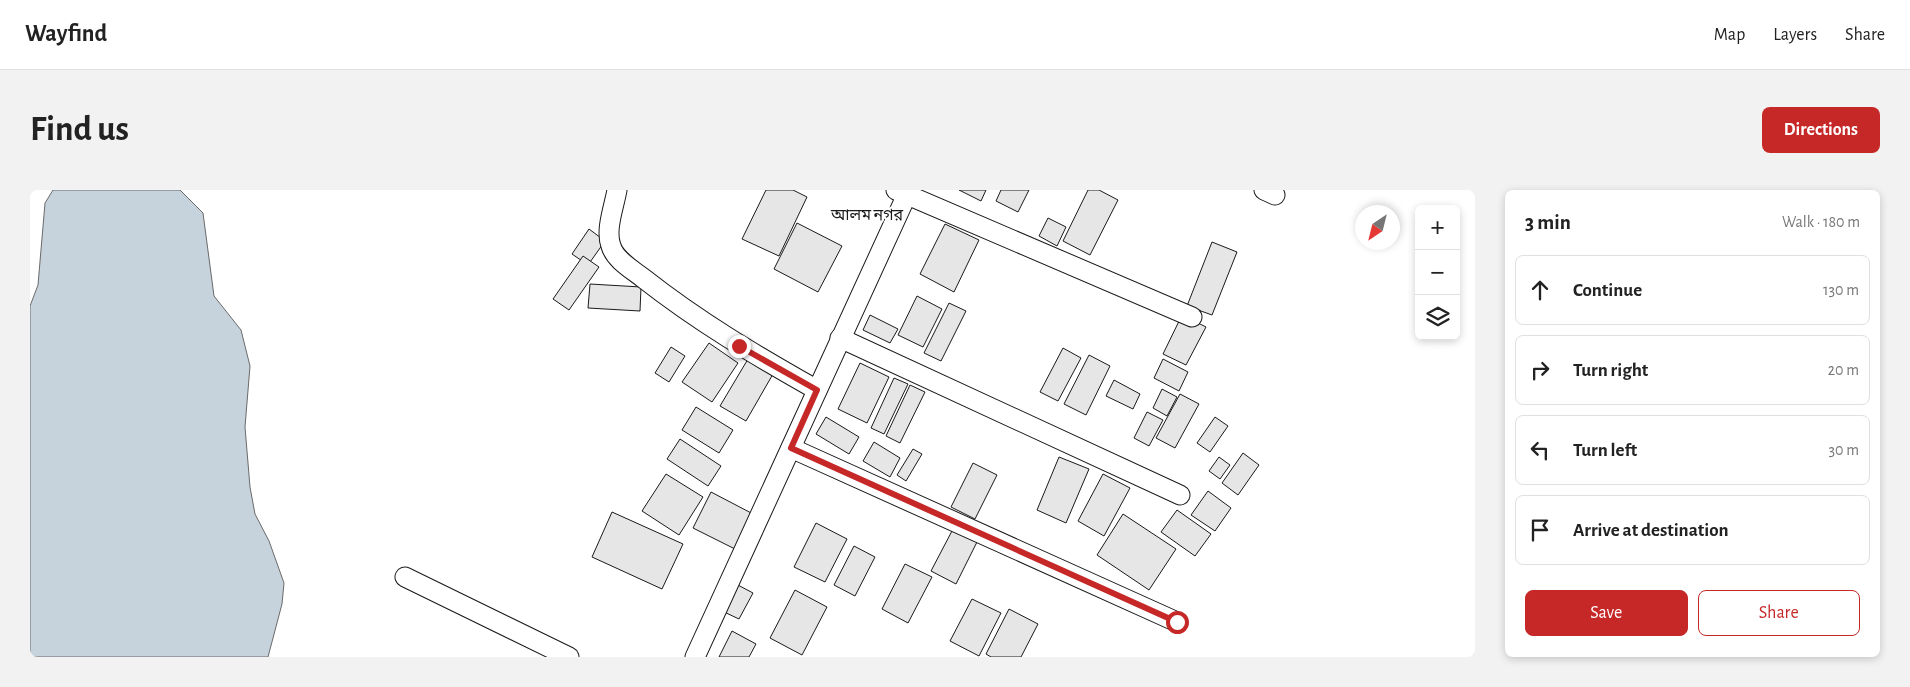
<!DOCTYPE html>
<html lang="en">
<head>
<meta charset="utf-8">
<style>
	body { margin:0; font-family:"Alegreya Sans","Noto Sans Bengali",sans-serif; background:#f2f2f2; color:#222 }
	.controls { position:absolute; right:15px; top:15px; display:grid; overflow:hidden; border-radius:8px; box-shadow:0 2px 8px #0003 }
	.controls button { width:45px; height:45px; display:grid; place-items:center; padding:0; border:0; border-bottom:1px solid #e0e0e0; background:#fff; color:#222; font:25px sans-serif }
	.compass { position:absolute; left:1325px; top:15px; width:45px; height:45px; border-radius:50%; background:#fff; box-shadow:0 2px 8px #0003; rotate:215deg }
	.stop { position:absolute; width:15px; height:15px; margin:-11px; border:4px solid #c62828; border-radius:50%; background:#fff }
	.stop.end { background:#c62828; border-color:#fff; box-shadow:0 1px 5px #0008 }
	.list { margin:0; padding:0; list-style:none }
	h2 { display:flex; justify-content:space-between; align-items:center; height:65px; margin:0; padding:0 20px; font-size:21px }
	h2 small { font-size:16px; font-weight:400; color:#767676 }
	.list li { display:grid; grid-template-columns:32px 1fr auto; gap:15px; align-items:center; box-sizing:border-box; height:70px; margin:0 10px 10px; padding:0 10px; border:1px solid #e0e0e0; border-radius:8px }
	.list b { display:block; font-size:19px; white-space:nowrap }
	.list em { font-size:16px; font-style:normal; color:#767676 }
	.actions { display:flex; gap:10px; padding:15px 20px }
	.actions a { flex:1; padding:11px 0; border:1px solid #c62828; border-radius:8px; text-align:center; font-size:18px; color:#c62828 }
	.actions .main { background:#c62828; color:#fff }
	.icon { flex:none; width:28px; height:28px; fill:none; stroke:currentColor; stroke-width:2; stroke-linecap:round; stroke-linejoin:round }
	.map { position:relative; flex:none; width:1445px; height:467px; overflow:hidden; border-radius:8px }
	header { display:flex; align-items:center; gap:30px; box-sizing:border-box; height:70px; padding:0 25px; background:#fff; border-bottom:1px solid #e0e0e0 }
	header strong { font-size:24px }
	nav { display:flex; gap:28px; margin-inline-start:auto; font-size:18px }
	.intro { display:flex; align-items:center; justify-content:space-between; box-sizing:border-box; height:120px; padding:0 30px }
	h1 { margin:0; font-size:35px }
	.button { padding:12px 22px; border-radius:8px; background:#c62828; color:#fff; font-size:18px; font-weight:700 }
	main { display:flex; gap:30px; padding:0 30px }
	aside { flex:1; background:#fff; border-radius:8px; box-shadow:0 2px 8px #0003 }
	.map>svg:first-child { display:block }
	.water { fill:#c6d2dc; stroke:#6a6a6a }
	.building { fill:#e6e6e6; stroke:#1a1a1a }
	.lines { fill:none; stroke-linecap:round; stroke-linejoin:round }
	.street-casing { stroke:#1a1a1a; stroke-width:21 }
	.street { stroke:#fff; stroke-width:19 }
	.route { stroke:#c62828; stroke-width:6 }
	.labels { text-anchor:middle; stroke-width:4; stroke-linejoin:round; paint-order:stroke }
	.quarter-label { font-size:16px; fill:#1a1a1a; stroke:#fff }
</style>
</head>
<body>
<header>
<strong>Wayfind</strong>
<nav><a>Map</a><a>Layers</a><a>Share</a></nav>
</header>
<div class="intro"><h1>Find us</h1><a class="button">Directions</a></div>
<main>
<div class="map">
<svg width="1445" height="467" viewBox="0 0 1445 467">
	<rect width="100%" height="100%" fill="#fff"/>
	<polygon class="water" points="23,0 150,0 173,23 184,106 211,140 220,176 215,237 220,297 225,324 239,351 254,393 252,414 238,467 0,467 0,116 8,95 15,13"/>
	<g class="building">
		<polygon points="736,0 763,0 777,7 749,66 712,49"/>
		<polygon points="929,0 956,0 951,11"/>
		<polygon points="971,0 999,0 988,22 966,11"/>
		<polygon points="1058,0 1069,0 1088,10 1060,65 1033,51"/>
		<polygon points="1018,28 1036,37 1027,56 1009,46"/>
		<polygon points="767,33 812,56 788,102 744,79"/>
		<polygon points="915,34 949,50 924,102 890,84"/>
		<polygon points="559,39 575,51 558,75 542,64"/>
		<polygon points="1182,52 1207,62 1182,125 1157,116"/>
		<polygon points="553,66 569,77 539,120 523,109"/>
		<polygon points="560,94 611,97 610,121 558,118"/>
		<polygon points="887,106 912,119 893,157 868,145"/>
		<polygon points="919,113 936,121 911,171 894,163"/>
		<polygon points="840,125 868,139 860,153 833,140"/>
		<polygon points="1152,125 1176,137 1156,175 1133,164"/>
		<polygon points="679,153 708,173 682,212 652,192"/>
		<polygon points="641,157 655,166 639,192 625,183"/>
		<polygon points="1033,158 1051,168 1028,211 1010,202"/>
		<polygon points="1059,165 1080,176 1056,225 1034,214"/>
		<polygon points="718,169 743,184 716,231 690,216"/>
		<polygon points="1133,169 1158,182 1149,201 1124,188"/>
		<polygon points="830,173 859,187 837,233 808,219"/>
		<polygon points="864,188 878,194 854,244 841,238"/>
		<polygon points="1084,190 1110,204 1103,219 1076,206"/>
		<polygon points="880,195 895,202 870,253 856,246"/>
		<polygon points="1132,199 1147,207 1137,226 1123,218"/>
		<polygon points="1150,204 1169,214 1145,258 1126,248"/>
		<polygon points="666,217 703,240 689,263 652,240"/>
		<polygon points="1117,222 1133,230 1119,256 1104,248"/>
		<polygon points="796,227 829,247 819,264 786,244"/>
		<polygon points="1185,227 1198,236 1180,262 1167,253"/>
		<polygon points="650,249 691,276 678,296 637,269"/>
		<polygon points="844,252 870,268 860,287 833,271"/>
		<polygon points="883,259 892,264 876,291 867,285"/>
		<polygon points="1213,263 1229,275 1208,305 1192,293"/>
		<polygon points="1029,267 1059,279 1036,333 1007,320"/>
		<polygon points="1189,267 1200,275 1190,289 1179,281"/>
		<polygon points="943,273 967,285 945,329 921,317"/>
		<polygon points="636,284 673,307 649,345 612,321"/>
		<polygon points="1073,284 1100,298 1074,346 1048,331"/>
		<polygon points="1178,301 1201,318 1185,341 1161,325"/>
		<polygon points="681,302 725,325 707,360 663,338"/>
		<polygon points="1147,320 1181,344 1165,366 1131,342"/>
		<polygon points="582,322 653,354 632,399 562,367"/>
		<polygon points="1093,324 1146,359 1119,400 1067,365"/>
		<polygon points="786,333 817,349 795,392 764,377"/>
		<polygon points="923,339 947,352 926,394 901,381"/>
		<polygon points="824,356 845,367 825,406 804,395"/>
		<polygon points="875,374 902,387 878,433 852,419"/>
		<polygon points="706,394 723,403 709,429 692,421"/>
		<polygon points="765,400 797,417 772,465 740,448"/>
		<polygon points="942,409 971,423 949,466 920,451"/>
		<polygon points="979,419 1008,434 991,467 961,467 956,464"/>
		<polygon points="702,441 726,454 719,467 689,467"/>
	</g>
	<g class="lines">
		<g class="street-casing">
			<g id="street">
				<path d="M587,0C584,17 575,40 581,56C585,70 603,80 613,88C669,132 725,165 787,200"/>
				<polyline points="866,0 1162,127"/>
				<polyline points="1234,0 1245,5"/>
				<polyline points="810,148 1150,305"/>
				<polyline points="761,258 1147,432"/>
				<polyline points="375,387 539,467"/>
				<polyline points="665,467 879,0"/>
			</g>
		</g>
		<use href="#street" class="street"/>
	</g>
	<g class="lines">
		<polyline class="route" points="709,156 787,200 761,258 1147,432"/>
	</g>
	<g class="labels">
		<g class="quarter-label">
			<text x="837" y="30">আলম নগর</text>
		</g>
	</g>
</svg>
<div class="controls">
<button>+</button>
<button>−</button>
<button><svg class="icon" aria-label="layers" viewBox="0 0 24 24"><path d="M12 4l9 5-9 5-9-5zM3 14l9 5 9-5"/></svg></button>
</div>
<svg class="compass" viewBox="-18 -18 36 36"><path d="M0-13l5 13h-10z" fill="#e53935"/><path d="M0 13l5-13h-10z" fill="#767676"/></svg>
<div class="stop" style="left:1147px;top:432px"></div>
<div class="stop end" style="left:709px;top:156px"></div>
</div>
<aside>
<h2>3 min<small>Walk · 180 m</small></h2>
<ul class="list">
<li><svg class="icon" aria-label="ahead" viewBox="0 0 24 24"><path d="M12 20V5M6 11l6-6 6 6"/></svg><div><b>Continue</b></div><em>130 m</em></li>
<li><svg class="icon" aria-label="right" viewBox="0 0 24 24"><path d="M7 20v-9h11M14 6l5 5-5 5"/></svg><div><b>Turn right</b></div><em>20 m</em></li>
<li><svg class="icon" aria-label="left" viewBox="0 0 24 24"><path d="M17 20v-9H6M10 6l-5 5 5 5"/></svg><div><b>Turn left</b></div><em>30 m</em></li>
<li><svg class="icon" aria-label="arrive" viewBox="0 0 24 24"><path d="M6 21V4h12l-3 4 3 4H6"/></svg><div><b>Arrive at destination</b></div></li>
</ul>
<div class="actions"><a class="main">Save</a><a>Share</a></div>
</aside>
</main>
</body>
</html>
